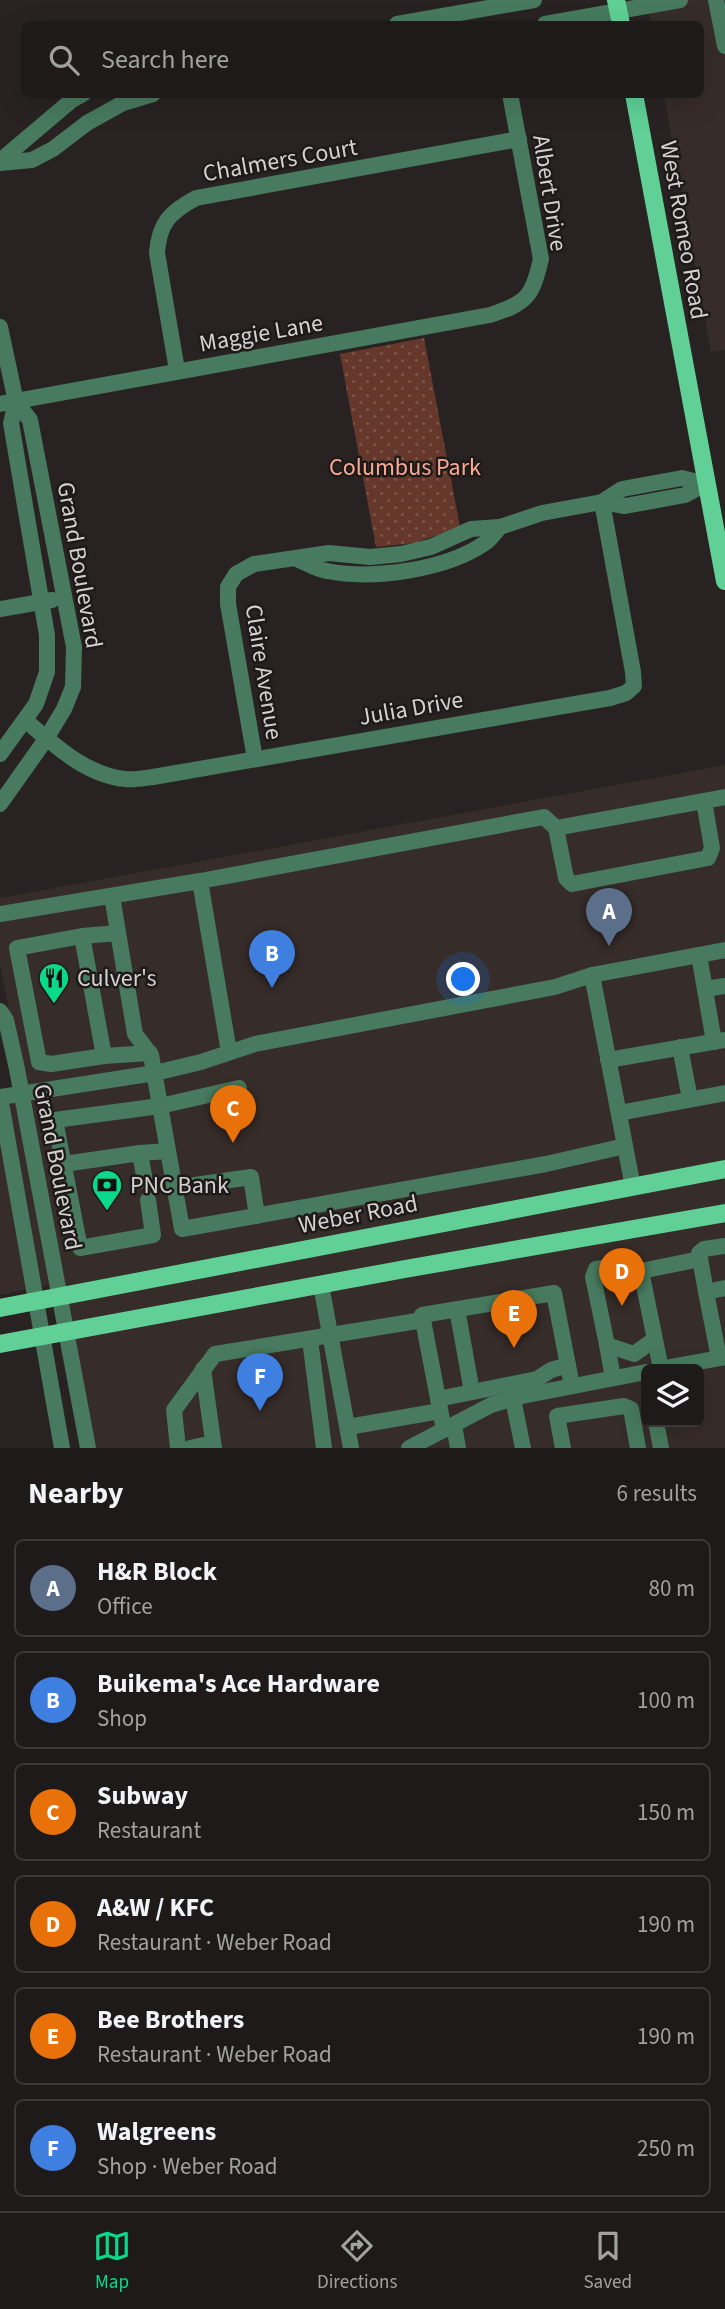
<!DOCTYPE html>
<html lang="en">
<head>
<meta charset="utf-8">
<style>
	body { margin:0; font-family:"Source Sans 3",sans-serif; background:#2b2727; color:#f1f3f6 }
	.controls { position:absolute; right:21px; bottom:21px; display:grid; overflow:hidden; border-radius:10px; box-shadow:0 7px 28px #0002 }
	.controls button { width:63px; height:63px; display:grid; place-items:center; padding:0; border:0; border-bottom:2px solid #3c3839; background:#1e1a1a; color:#f1f3f6; font:35px sans-serif }
	.you { position:absolute; left:464px; top:980px; width:24px; height:24px; margin:-18px; border:5px solid #fff; border-radius:50%; background:#1a73e8; box-shadow:0 0 0 10px #1a73e833 }
	.badge { display:grid; place-items:center; width:46px; height:46px; border-radius:50%; background:#0bd98a; color:#fff; font-size:23px; font-weight:700 }
	.pin { position:absolute; translate:-50% -58px; filter:drop-shadow(0 2px 4px #0008) }
	.pin::after { content:''; position:absolute; top:37px; width:24px; height:21px; background:inherit; clip-path:polygon(0 0,100% 0,50% 100%) }
	.list { margin:0; padding:0; list-style:none }
	h2 { display:flex; justify-content:space-between; align-items:center; height:91px; margin:0; padding:0 28px; font-size:30px }
	h2 small { font-size:23px; font-weight:400; color:#a1a1a2 }
	.list li { display:grid; grid-template-columns:46px 1fr auto; gap:21px; align-items:center; box-sizing:border-box; height:98px; margin:0 14px 14px; padding:0 14px; border:2px solid #3c3839; border-radius:10px }
	.list b { display:block; font-size:26px; white-space:nowrap }
	.list p { margin:0; font-size:23px; white-space:nowrap; color:#a1a1a2 }
	.list em { font-size:23px; font-style:normal; color:#a1a1a2 }
	.icon { flex:none; width:38px; height:38px; fill:none; stroke:currentColor; stroke-width:2; stroke-linecap:round; stroke-linejoin:round }
	.map { position:relative; flex:none; width:725px; height:1448px; overflow:hidden }
	.search { position:absolute; background:#1e1a1a; box-shadow:0 7px 28px #0002; left:21px; right:21px; top:21px; height:77px; display:flex; align-items:center; gap:18px; box-sizing:border-box; padding:0 24px; border-radius:10px; color:#a1a1a2; font-size:26px }
	.sheet { height:763px; background:#1e1a1a }
	nav { display:flex; justify-content:space-around; align-items:center; box-sizing:border-box; height:98px; border-top:2px solid #3c3839; background:#1e1a1a; font-size:19px; color:#a1a1a2 }
	nav a { display:grid; justify-items:center; gap:4px }
	nav .on { color:#0bd98a }
	.map>svg:first-child { display:block }
	.built { fill:#362c29; fill-rule:evenodd }
	.park { fill:url(#park-dots) }
	.lines { fill:none; stroke-linecap:round; stroke-linejoin:round }
	.minor { stroke:#477a5e; stroke-width:16 }
	.major { stroke:#60d096; stroke-width:18 }
	.labels { text-anchor:middle; stroke-width:5; stroke-linejoin:round; paint-order:stroke }
	.street-label { font-size:24px; fill:#d4d1d0; stroke:#1e1a19 }
	.park-label { font-size:24px; fill:#fba993; stroke:#1e1a19 }
	.poi-label { font-size:24px; fill:#d4d1d0; stroke:#1e1a19; text-anchor:start }
</style>
</head>
<body>
<div class="map">
<svg width="725" height="1448" viewBox="0 0 725 1448">
	<defs>
		<pattern id="park-dots" width="8" height="8" patternUnits="userSpaceOnUse" patternTransform="scale(1.75)"><rect width="8" height="8" fill="#66382b"/><path d="M2 2h.1M6 6h.1" fill="none" stroke="#7b5449" stroke-width="1.8" stroke-linecap="round"/></pattern>
	</defs>
	<rect width="100%" height="100%" fill="#282322"/>
	<g class="built">
		<polygon points="647,0 725,0 725,350 711,352 664,95 700,94 700,24 651,24"/>
		<path d="M725,765V1448H96L63,1282L0,1295V1102L26,1097L0,964V898ZM646,1369H699V1422H646Z"/>
	</g>
	<polygon class="park" points="424,338 460,527 415,543 376,547 340,354"/>
	<g class="lines">
		<g class="minor">
			<polyline points="716,0 725,46"/>
			<polyline points="397,24 534,0"/>
			<polyline points="545,24 680,0"/>
			<polyline points="0,161 72,100 83,94"/>
			<polyline points="0,163 32,160 53,149 87,123 123,103 153,94"/>
			<polyline points="0,327 16,402 30,420 74,647 73,687 64,709 46,739 0,804"/>
			<path d="M177,370L157,253C159,223 170,212 196,198L519,139"/>
			<path d="M0,404L490,315C527,303 532,297 541,259L510,94"/>
			<polyline points="602,502 622,489 682,478 705,484"/>
			<path d="M297,559C307,563 317,570 327,571C374,580 446,570 485,543C491,539 495,532 500,527"/>
			<polyline points="0,609 52,600"/>
			<path d="M25,720C54,745 86,775 125,779C134,780 144,778 153,777L610,698L626,693L634,686L633,672L602,502"/>
			<polyline points="0,754 36,704 47,672 47,635 11,423 16,402"/>
			<polyline points="255,759 228,604 228,587 236,574 254,564 329,553 370,557 401,554 431,547 471,529 500,527 542,513 602,502 625,506 685,495 705,484"/>
			<polyline points="556,828 725,797"/>
			<polyline points="200,881 544,817 556,828 566,878 572,884 708,858 712,848 704,801"/>
			<polyline points="112,896 135,1034 151,1055 182,1229 546,1164 625,1146"/>
			<polyline points="0,914 200,881 229,1052"/>
			<polyline points="118,933 82,936 17,948 39,1062 51,1064 104,1056 150,1053"/>
			<polyline points="82,936 104,1056"/>
			<polyline points="699,955 714,1042"/>
			<polyline points="592,975 633,1187"/>
			<polyline points="705,989 725,986"/>
			<polyline points="0,1011 6,1020 17,1069 88,1448"/>
			<polyline points="680,1047 690,1099"/>
			<polyline points="608,1060 725,1040"/>
			<polyline points="0,1097 155,1073 201,1062 255,1044 555,987 592,975 725,950"/>
			<polyline points="0,1097 62,1448"/>
			<polyline points="619,1113 725,1093"/>
			<polyline points="64,1164 140,1153"/>
			<polyline points="145,1181 140,1153 168,1151"/>
			<polyline points="174,1188 251,1177 257,1216"/>
			<polyline points="148,1200 153,1235 80,1248 55,1120 160,1106 239,1088"/>
			<polyline points="641,1271 700,1259"/>
			<polyline points="321,1285 351,1448"/>
			<polyline points="706,1292 699,1253 704,1249 725,1246"/>
			<polyline points="457,1309 472,1392"/>
			<polyline points="655,1339 634,1354 607,1345 593,1277 596,1269 628,1263 641,1271 661,1369"/>
			<polyline points="310,1340 324,1448"/>
			<polyline points="607,1345 613,1378"/>
			<polyline points="719,1358 706,1292 725,1288"/>
			<polyline points="203,1369 214,1448"/>
			<polyline points="659,1369 725,1357"/>
			<polyline points="438,1399 537,1379 551,1370 568,1365"/>
			<polyline points="513,1399 523,1448"/>
			<polyline points="656,1422 661,1448"/>
			<polyline points="454,1425 458,1448"/>
			<polyline points="348,1427 440,1411"/>
			<polyline points="444,1430 422,1315 554,1293 572,1386"/>
			<polyline points="178,1448 174,1410 215,1354 423,1320"/>
			<polyline points="190,1448 213,1443"/>
			<polyline points="409,1448 491,1405 522,1396 646,1372"/>
			<polyline points="563,1448 557,1416 624,1406 631,1409 638,1448"/>
		</g>
		<g class="major">
			<polyline points="616,0 621,24"/>
			<polyline points="634,94 725,581"/>
			<polyline points="0,1308 725,1169"/>
			<polyline points="0,1344 405,1269 725,1213"/>
		</g>
	</g>
	<defs>
		<g id="restaurant-pin" transform="scale(1.575)"><path d="M0 17L-7.5 6A9.5 9.5 0 1 1 7.5 6Z" fill="#0bd98a" stroke="#1e1a19"/><path d="M-5-6h1v4h1v-4h1v4h1v-4h1v5L-1.5 .5V6h-2V.5L-5-1ZM5-6V6H3V1.5H1.5Q1.5-4 5-6Z" fill="#111"/></g>
		<g id="bank-pin" transform="scale(1.575)"><path d="M0 17L-7.5 6A9.5 9.5 0 1 1 7.5 6Z" fill="#0bd98a" stroke="#1e1a19"/><path d="M-6-4H6V4H-6ZM0-2.3a2.3 2.3 0 1 0 0 4.6a2.3 2.3 0 1 0 0-4.6Z" fill="#111"/></g>
	</defs>
	<g fill-rule="evenodd">
		<use href="#restaurant-pin" x="54" y="978"/>
		<use href="#bank-pin" x="107" y="1185"/>
	</g>
	<g class="labels">
		<g class="street-label">
			<text transform="translate(280 160) rotate(-10)" y="8">Chalmers Court</text>
			<text transform="translate(550 193) rotate(81)" y="8">Albert Drive</text>
			<text transform="translate(684 230) rotate(80)" y="8">West Romeo Road</text>
			<text transform="translate(261 333) rotate(-10)" y="8">Maggie Lane</text>
			<text transform="translate(80 565) rotate(80)" y="8">Grand Boulevard</text>
			<text transform="translate(264 672) rotate(81)" y="8">Claire Avenue</text>
			<text transform="translate(411 708) rotate(-10)" y="8">Julia Drive</text>
			<text transform="translate(58 1167) rotate(79)" y="8">Grand Boulevard</text>
			<text transform="translate(358 1214) rotate(-11)" y="8">Weber Road</text>
		</g>
		<g class="park-label">
			<text x="405" y="475">Columbus Park</text>
		</g>
		<g class="poi-label">
			<text x="77" y="986">Culver's</text>
			<text x="130" y="1193">PNC Bank</text>
		</g>
	</g>
</svg>
<div class="controls">
<button><svg class="icon" aria-label="layers" viewBox="0 0 24 24"><path d="M12 4l9 5-9 5-9-5zM3 14l9 5 9-5"/></svg></button>
</div>
<div class="you"></div>
<div class="pin badge" style="left:609px;top:946px;background:#5c6f8a">A</div>
<div class="pin badge" style="left:272px;top:988px;background:#3f7fe0">B</div>
<div class="pin badge" style="left:233px;top:1143px;background:#e8710a">C</div>
<div class="pin badge" style="left:622px;top:1306px;background:#e8710a">D</div>
<div class="pin badge" style="left:514px;top:1348px;background:#e8710a">E</div>
<div class="pin badge" style="left:260px;top:1411px;background:#3f7fe0">F</div>
<div class="search"><svg class="icon" aria-label="search" viewBox="0 0 24 24"><circle cx="10" cy="10" r="6"/><path d="M15 15l6 6"/></svg>Search here</div>
</div>
<section class="sheet">
<h2>Nearby<small>6 results</small></h2>
<ul class="list">
<li><span class="badge" style="background:#5c6f8a">A</span><div><b>H&amp;R Block</b><p>Office</p></div><em>80 m</em></li>
<li><span class="badge" style="background:#3f7fe0">B</span><div><b>Buikema's Ace Hardware</b><p>Shop</p></div><em>100 m</em></li>
<li><span class="badge" style="background:#e8710a">C</span><div><b>Subway</b><p>Restaurant</p></div><em>150 m</em></li>
<li><span class="badge" style="background:#e8710a">D</span><div><b>A&amp;W / KFC</b><p>Restaurant · Weber Road</p></div><em>190 m</em></li>
<li><span class="badge" style="background:#e8710a">E</span><div><b>Bee Brothers</b><p>Restaurant · Weber Road</p></div><em>190 m</em></li>
<li><span class="badge" style="background:#3f7fe0">F</span><div><b>Walgreens</b><p>Shop · Weber Road</p></div><em>250 m</em></li>
</ul>
</section>
<nav>
<a class="on"><svg class="icon" aria-label="map" viewBox="0 0 24 24"><path d="M3 6l6-2 6 2 6-2v14l-6 2-6-2-6 2zM9 4v14M15 6v14"/></svg>Map</a>
<a><svg class="icon" aria-label="directions" viewBox="0 0 24 24"><path d="M12 3l9 9-9 9-9-9zM9 14v-3h6M13 9l2 2-2 2"/></svg>Directions</a>
<a><svg class="icon" aria-label="saved" viewBox="0 0 24 24"><path d="M7 4h10v16l-5-4-5 4z"/></svg>Saved</a>
</nav>
</body>
</html>
